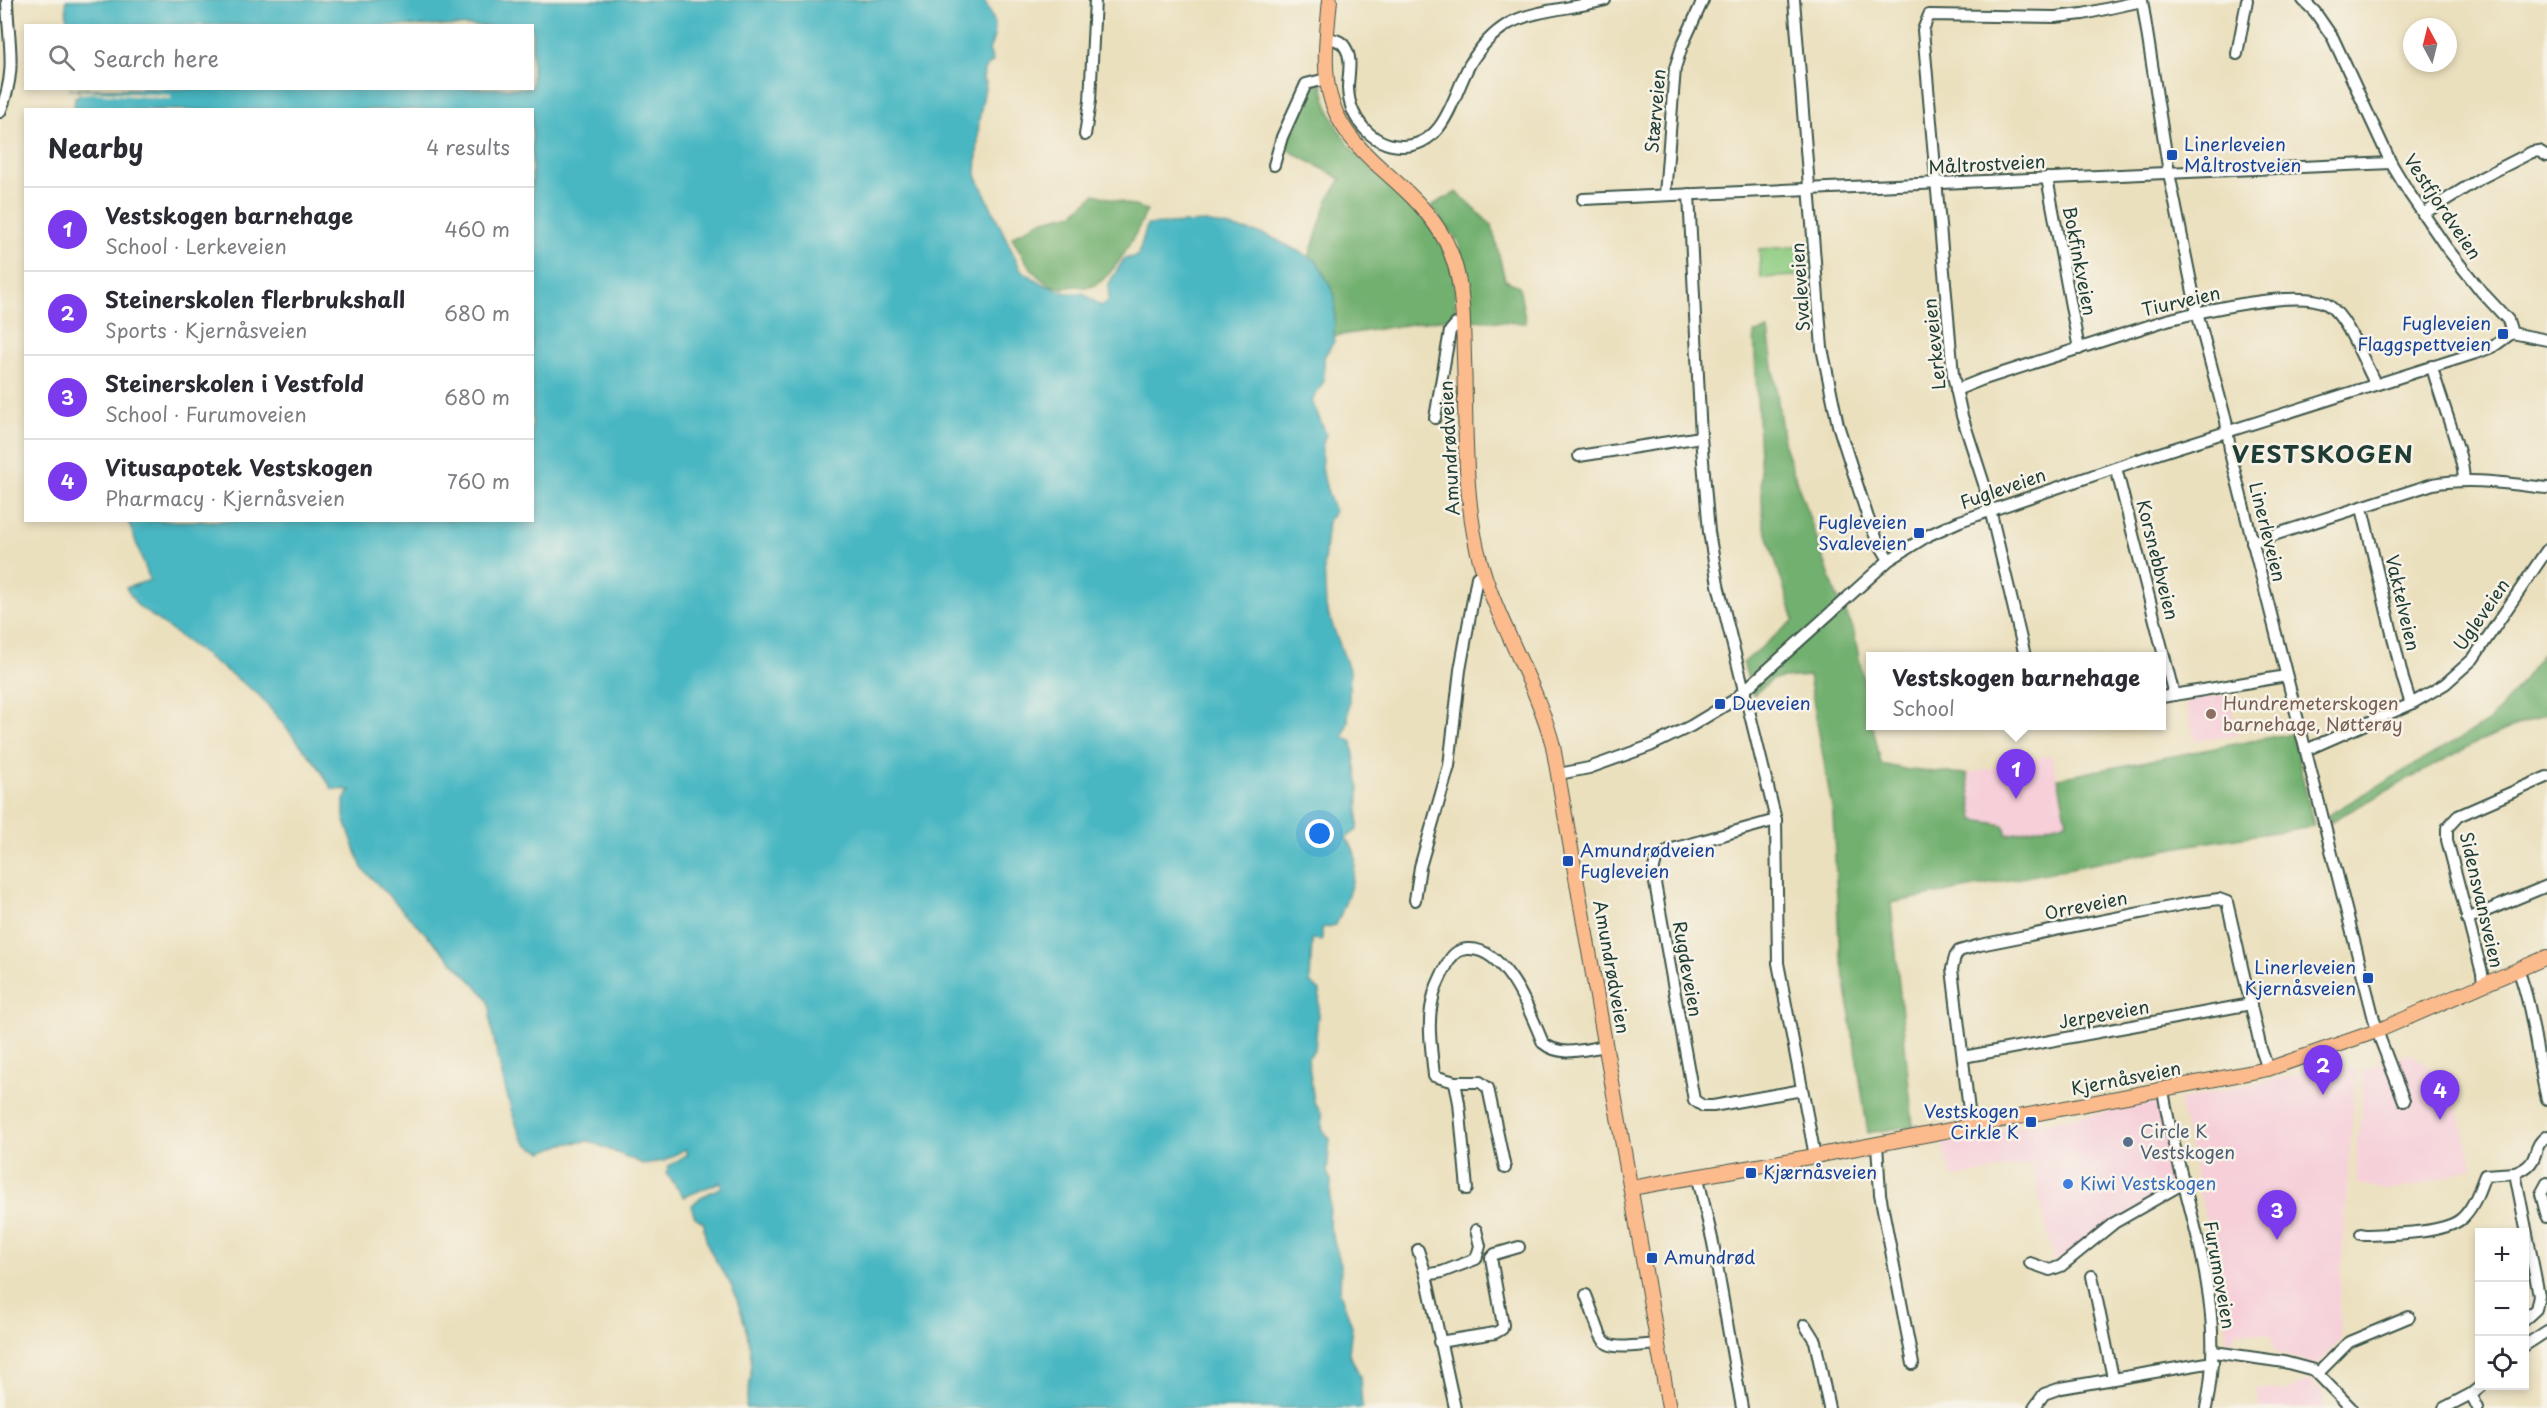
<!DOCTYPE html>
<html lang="en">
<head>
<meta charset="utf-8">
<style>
	body { margin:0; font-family:"Playpen Sans",sans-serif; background:#f2f2f3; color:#2b2b33 }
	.controls { position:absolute; right:18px; bottom:18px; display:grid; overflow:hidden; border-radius:0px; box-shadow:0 3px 9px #0003 }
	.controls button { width:54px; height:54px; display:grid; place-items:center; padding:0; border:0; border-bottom:2px solid #e1e1e2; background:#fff; color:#2b2b33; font:30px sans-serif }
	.compass { position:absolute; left:2403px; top:18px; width:54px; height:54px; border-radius:50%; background:#fff; box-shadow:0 3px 9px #0003; rotate:353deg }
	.you { position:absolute; left:1320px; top:834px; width:21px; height:21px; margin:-15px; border:4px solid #fff; border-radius:50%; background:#1a73e8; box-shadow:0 0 0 9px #1a73e833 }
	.badge { display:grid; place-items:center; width:39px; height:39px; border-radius:50%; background:#7c3aed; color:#fff; font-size:20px; font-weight:700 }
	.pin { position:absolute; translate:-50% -50px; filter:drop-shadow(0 2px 3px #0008) }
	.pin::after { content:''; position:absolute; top:32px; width:21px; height:18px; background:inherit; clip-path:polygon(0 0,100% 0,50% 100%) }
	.popup { position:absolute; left:1866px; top:652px; width:300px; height:78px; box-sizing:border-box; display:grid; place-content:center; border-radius:0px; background:#fff; filter:drop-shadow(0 2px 4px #0005); font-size:20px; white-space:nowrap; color:#7c7c81 }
	.popup b { font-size:22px; color:#2b2b33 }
	.popup::after { content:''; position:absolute; left:50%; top:100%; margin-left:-12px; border:12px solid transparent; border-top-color:#fff }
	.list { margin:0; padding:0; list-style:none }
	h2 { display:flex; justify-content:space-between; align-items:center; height:78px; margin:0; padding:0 24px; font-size:26px }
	h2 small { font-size:20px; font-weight:400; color:#7c7c81 }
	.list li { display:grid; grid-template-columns:39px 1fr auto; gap:18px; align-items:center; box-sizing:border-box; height:84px; padding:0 24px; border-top:2px solid #e1e1e2 }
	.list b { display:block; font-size:22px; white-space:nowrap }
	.list p { margin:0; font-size:20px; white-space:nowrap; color:#7c7c81 }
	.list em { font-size:20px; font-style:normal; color:#7c7c81 }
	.icon { flex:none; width:33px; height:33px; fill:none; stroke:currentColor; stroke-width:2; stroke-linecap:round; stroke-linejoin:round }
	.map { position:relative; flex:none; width:2547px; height:1408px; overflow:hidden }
	.search { position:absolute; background:#fff; box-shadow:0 3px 9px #0003; left:24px; top:24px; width:510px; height:66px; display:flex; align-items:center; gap:15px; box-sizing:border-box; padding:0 21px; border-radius:0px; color:#7c7c81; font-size:22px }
	.panel { position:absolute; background:#fff; box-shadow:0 3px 9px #0003; left:24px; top:108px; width:510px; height:414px; border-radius:0px }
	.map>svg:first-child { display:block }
	.built { fill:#f6cfd9 }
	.green { fill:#8ecc81; stroke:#56845a; stroke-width:1.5 }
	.forest { fill:#72b06f; stroke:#487652; stroke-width:1.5 }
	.water { fill:#48b7c2; stroke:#347a7b; stroke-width:1.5 }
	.pier { fill:#ebe0be }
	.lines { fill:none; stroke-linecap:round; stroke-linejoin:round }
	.minor-casing { stroke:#3e5549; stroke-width:14 }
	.major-casing { stroke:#3e5549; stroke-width:16 }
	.minor { stroke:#fff; stroke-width:10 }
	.major { stroke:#fbbb8d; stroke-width:14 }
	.transit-dot { fill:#1a4fb4; stroke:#f7f3e8; stroke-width:2 }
	.education-dot { fill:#8d6e63; stroke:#f7f3e8; stroke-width:2 }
	.service-dot { fill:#5c6f8a; stroke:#f7f3e8; stroke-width:2 }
	.shop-dot { fill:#3f7fe0; stroke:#f7f3e8; stroke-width:2 }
	.labels { text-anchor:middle; stroke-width:5; stroke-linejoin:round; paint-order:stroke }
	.street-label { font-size:18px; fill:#1f3d34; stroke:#f7f3e8 }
	.transit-label { font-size:18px; fill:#164399; stroke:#f7f3e8; text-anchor:start }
	.education-label { font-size:18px; fill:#785e54; stroke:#f7f3e8; text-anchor:start }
	.service-label { font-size:18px; fill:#4e5e75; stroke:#f7f3e8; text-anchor:start }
	.shop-label { font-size:18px; fill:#366cbe; stroke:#f7f3e8; text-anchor:start }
	.district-label { font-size:24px; font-weight:bold; letter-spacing:1.5px; fill:#1f3d34; stroke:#f7f3e8 }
</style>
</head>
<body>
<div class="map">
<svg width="2547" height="1408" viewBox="0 0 2547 1408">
	<rect width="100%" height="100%" fill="#f7f3e8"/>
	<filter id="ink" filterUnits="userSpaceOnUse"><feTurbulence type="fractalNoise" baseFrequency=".0167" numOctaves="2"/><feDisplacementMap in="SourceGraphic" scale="12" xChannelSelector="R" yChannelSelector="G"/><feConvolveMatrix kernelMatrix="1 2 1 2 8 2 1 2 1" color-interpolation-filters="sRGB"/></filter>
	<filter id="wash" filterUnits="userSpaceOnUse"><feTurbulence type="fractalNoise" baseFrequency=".008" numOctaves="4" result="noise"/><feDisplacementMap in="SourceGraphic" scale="24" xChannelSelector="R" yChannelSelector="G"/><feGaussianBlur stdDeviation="1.35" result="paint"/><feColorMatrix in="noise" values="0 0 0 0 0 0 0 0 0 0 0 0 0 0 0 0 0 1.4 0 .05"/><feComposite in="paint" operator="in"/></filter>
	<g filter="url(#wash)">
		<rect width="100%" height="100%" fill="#ebe0be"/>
		<g class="built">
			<polygon points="2229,694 2238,735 2196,741 2190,723 2186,701"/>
			<polygon points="2052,755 2067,822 2007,835 2003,825 1974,821 1967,774"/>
			<polygon points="2411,1052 2451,1086 2474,1167 2417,1186 2384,1190 2357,1184 2357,1137 2362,1113 2362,1070"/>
			<polygon points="2330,1067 2356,1069 2339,1299 2340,1341 2317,1365 2275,1352 2271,1335 2235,1331 2233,1344 2227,1342 2223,1299 2179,1100"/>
			<polygon points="2163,1101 2178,1183 2104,1234 2056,1272 2032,1164 1952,1178 1942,1141"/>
			<polygon points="2309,1380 2324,1394 2324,1408 2260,1408 2255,1388 2288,1391"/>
		</g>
		<polygon class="green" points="1809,246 1811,275 1761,278 1759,249"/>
		<g class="forest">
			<path d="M1322,83C1329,123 1347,148 1378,175C1385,180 1393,185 1400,191C1423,212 1445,246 1453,276C1456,289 1455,304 1455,317L1334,336L1335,296L1317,261L1309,257L1328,199L1341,179L1286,149L1312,88Z"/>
			<polygon points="1457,192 1492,226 1505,280 1519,286 1526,323 1470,320 1466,270 1458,241 1431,206"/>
			<path d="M1095,194L1147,210C1138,230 1113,281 1090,287C1085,288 1081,286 1076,286C1072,286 1067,288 1063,288C1037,286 1023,257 1012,237L1040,221L1074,213Z"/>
			<polygon points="1768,330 1784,445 1836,594 1853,628 1870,712 1870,726 1873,726 1881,764 1909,770 1967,774 1974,820 2004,825 2007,835 2067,822 2058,778 2292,733 2314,826 2190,845 1891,903 1913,1126 1868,1133 1839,943 1833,814 1809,676 1773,679 1753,695 1743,663 1794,620 1763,521 1754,333"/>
			<polygon points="2547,647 2547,713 2477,742 2330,822 2328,815 2488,722 2509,699"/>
		</g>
		<path class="water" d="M66,0H984C996,22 999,27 989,50L993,61L984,70L983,80L986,82L979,120L976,175L1021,270L1041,283L1066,293H1083L1101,306L1109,300L1108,285L1124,259L1138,256L1147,225L1206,222L1267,235L1317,261L1335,296L1334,341L1324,357V381L1312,401L1326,434C1316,456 1325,489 1335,511L1328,521L1324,562L1326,608L1350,672L1348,721L1343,737L1352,742L1359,787L1358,829L1346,838C1350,843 1354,849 1355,855C1357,874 1344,907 1336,925L1322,928V940L1312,939L1310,982L1320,991L1315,1049L1308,1058L1314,1102L1322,1114V1129L1330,1139L1327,1172L1331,1181L1329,1225L1341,1264L1340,1293L1352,1326L1349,1353L1360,1376L1362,1408H746C747,1396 751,1383 751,1371C753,1347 743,1317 735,1294C725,1267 704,1255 704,1223L695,1217L691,1206L701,1197L722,1187L720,1182L684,1197L666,1173L669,1166L688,1154L685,1149L664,1161L643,1164L589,1141L563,1144L543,1152C538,1149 530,1147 526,1143C512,1130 496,1049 491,1026C488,1011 495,1013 485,995L362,868L344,818V800L351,790L332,789L318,766L259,695L137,605L126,588L150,580L128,521L532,520V110H74L75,97L80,95L79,90L69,89L532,88V26L67,25Z"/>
		<polygon class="pier" points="79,90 171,95 171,99 94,93 80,94"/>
	</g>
	<g filter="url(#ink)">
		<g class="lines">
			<g class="minor-casing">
				<g id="minor">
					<polyline points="1794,0 1822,348 1838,425 1868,518 1877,540 1889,560"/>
					<polyline points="2142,0 2169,173 2197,312 2226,421 2231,457 2377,1031 2404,1101"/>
					<polyline points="2303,0 2315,12 2333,38 2391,163 2409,193 2446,247 2481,291 2508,320 2512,333 2547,340"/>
					<path d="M1326,38C1333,39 1341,40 1345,47C1353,59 1348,75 1348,88C1349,118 1371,145 1401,146C1446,147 1453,94 1470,64C1479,49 1493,33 1508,24C1532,10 1577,8 1605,0"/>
					<polyline points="2237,54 2247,0"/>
					<path d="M0,112C18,69 8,44 7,0"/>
					<polyline points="1085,135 1090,101 1095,0"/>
					<polyline points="1274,165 1282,137 1306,84 1326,79"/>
					<polyline points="2047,178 2079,349"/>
					<polyline points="1689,194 1701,437 1709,532 1718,585 1776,820 1778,963 1815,1156"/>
					<polyline points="1665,195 1675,68 1682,46 1703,0"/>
					<polyline points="1583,199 2391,163"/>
					<polyline points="2423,214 2481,178 2532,152 2539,151 2547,156"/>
					<path d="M2432,366C2436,389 2468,465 2463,480"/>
					<path d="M1956,390L1981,380L2167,320C2198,312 2303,287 2328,305C2347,317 2362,358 2373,379V384"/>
					<polyline points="1435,418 1450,331 1456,324 1463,322"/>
					<polyline points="1579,456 1701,437"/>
					<polyline points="2116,468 2174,695"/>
					<polyline points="2362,508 2403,679 2411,704"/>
					<path d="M2252,542L2433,484C2471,477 2509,484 2547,488"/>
					<polyline points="2025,656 1984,484 1962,416 1953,375 1923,30 1929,15 2055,17 2083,14 2142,1"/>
					<polyline points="2162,697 2286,676"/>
					<polyline points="2306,750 2411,704 2445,684 2473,659 2547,550"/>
					<polyline points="1559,774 1589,768 1650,746 1691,726 1734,700 1889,560 1929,535 1960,521 2144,458 2479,352 2494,346 2512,333"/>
					<polyline points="1776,820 1669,850 1656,860 1653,872 1694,1100 1703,1106 1713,1106 1802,1090"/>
					<polyline points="1415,900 1420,867 1449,766 1460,670 1477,577 1483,572"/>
					<polyline points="2467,919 2547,886"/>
					<path d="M2518,969C2534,1012 2536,1056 2547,1099"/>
					<polyline points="2483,985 2482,973 2447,840 2447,828 2458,816 2547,777"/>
					<polyline points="1963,1057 2251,1004"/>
					<polyline points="1455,1082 1459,1103 1467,1189"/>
					<path d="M2163,1090C2180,1199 2230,1296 2206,1408"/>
					<polyline points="1971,1127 1952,969 1955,957 1959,951 1980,945 2190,903 2219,899 2227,902 2261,1049 2268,1069"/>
					<polyline points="1877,1144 1880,1194 1913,1364"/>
					<path d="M1505,1168L1488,1088L1480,1082H1455L1434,1076C1432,1053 1427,1026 1432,1003C1434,990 1440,977 1447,965C1451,956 1456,950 1467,949C1506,946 1531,1014 1543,1043C1561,1058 1585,1049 1606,1046"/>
					<polyline points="1698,1178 1713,1243 1742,1408"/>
					<polyline points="2547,1183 2541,1194 2547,1217"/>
					<path d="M2361,1234L2365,1235C2389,1234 2443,1234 2461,1219C2474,1208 2479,1190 2485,1175L2515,1173"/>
					<polyline points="1418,1250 1426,1275 1455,1408"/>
					<polyline points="2030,1263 2050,1270 2061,1266 2114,1223 2184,1183"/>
					<polyline points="1426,1275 1442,1272 1476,1259 1480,1246 1476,1230"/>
					<polyline points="2092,1276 2113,1378"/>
					<path d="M1586,1295C1608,1352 1594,1349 1658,1344"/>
					<path d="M2524,1320L2536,1309L2539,1295L2515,1173C2543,1163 2529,1148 2547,1136"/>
					<polyline points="1805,1325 1815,1341 1829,1408"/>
					<polyline points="1439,1342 1495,1333 1502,1329 1503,1325 1491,1258 1495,1254 1519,1247"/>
					<polyline points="2524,1346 2547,1331"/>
					<polyline points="2214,1352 2284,1362 2314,1370 2351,1408"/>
					<polyline points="2318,1373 2349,1342 2409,1317"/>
					<polyline points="2471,1394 2478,1408"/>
					<polyline points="2034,1408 2044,1394 2061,1388 2213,1362"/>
					<polyline points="2444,1408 2471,1394 2481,1386"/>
				</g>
			</g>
			<g class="major-casing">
				<g id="major">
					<path d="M1330,0C1322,80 1319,115 1384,171C1408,192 1431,213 1446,242C1464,278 1463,318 1464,358C1466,416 1464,477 1474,534C1487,609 1534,673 1553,746L1669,1408"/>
					<polyline points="1631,1188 1815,1156 2268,1069 2377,1031 2547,957"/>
				</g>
			</g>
			<use href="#minor" class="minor"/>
			<use href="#major" class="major"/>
		</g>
	</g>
	<g class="transit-dot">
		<rect x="2166" y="149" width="12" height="12" rx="3"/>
		<rect x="2497" y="328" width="12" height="12" rx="3"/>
		<rect x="1913" y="527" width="12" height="12" rx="3"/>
		<rect x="1714" y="698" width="12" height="12" rx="3"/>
		<rect x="1562" y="855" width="12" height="12" rx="3"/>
		<rect x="2362" y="972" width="12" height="12" rx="3"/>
		<rect x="2025" y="1116" width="12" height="12" rx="3"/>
		<rect x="1745" y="1167" width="12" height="12" rx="3"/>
		<rect x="1646" y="1252" width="12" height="12" rx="3"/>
	</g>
	<circle class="education-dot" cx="2211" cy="714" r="6"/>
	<circle class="service-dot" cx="2128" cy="1142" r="6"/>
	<circle class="shop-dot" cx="2068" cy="1184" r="6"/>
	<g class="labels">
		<g class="street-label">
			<text transform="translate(1656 111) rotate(-85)" y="6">Stærveien</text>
			<text transform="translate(1987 165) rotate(-3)" y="6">Måltrostveien</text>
			<text transform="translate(2442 207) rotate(56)" y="6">Vestfjordveien</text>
			<text transform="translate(2079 261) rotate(79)" y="6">Bokfinkveien</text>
			<text transform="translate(1801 287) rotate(-94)" y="6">Svaleveien</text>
			<text transform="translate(2181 302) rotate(-13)" y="6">Tiurveien</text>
			<text transform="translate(1935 344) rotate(-96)" y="6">Lerkeveien</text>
			<text transform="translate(1450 448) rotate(-93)" y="6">Amundrødveien</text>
			<text transform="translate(2003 489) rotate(-19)" y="6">Fugleveien</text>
			<text transform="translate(2267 532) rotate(76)" y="6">Linerleveien</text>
			<text transform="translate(2157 560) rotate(76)" y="6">Korsnebbveien</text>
			<text transform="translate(2402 603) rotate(77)" y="6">Vaktelveien</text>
			<text transform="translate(2482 615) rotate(-55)" y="6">Ugleveien</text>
			<text transform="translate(2481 900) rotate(77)" y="6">Sidensvansveien</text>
			<text transform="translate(2086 906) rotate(-11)" y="6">Orreveien</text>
			<text transform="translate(1611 967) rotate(80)" y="6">Amundrødveien</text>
			<text transform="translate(1687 969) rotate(80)" y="6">Rugdeveien</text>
			<text transform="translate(2104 1015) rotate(-10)" y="6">Jerpeveien</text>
			<text transform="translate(2126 1079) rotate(-11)" y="6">Kjernåsveien</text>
			<text transform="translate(2219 1275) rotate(80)" y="6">Furumoveien</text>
		</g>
		<g class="transit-label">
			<text x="2184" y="151">Linerleveien<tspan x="2184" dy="21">Måltrostveien</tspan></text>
			<text x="2491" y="330" text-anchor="end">Fugleveien<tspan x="2491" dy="21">Flaggspettveien</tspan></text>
			<text x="1907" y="529" text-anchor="end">Fugleveien<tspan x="1907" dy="21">Svaleveien</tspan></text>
			<text x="1732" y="710">Dueveien</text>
			<text x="1580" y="857">Amundrødveien<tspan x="1580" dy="21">Fugleveien</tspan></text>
			<text x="2356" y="974" text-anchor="end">Linerleveien<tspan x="2356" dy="21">Kjernåsveien</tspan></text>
			<text x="2019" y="1118" text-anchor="end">Vestskogen<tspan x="2019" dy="21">Cirkle K</tspan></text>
			<text x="1763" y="1179">Kjærnåsveien</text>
			<text x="1664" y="1264">Amundrød</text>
		</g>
		<g class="education-label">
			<text x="2223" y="710">Hundremeterskogen<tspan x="2223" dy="21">barnehage, Nøtterøy</tspan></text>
		</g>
		<g class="service-label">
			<text x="2140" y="1138">Circle K<tspan x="2140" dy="21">Vestskogen</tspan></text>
		</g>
		<g class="shop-label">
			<text x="2080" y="1190">Kiwi Vestskogen</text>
		</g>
		<g class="district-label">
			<text x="2323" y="463">VESTSKOGEN</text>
		</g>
	</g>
</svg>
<div class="controls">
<button>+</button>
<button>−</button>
<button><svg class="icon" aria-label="locate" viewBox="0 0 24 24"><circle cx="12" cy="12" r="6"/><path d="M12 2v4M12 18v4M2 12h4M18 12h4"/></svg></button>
</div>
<svg class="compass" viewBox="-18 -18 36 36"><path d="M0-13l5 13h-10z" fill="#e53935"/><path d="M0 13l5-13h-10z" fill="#7c7c81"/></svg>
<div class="you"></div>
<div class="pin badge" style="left:2016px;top:799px">1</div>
<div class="popup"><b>Vestskogen barnehage</b>School</div>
<div class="pin badge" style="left:2323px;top:1095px">2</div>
<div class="pin badge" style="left:2277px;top:1240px">3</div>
<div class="pin badge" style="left:2440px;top:1120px">4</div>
<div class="search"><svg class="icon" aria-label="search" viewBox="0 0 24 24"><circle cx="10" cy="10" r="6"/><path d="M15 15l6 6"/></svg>Search here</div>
<section class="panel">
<h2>Nearby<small>4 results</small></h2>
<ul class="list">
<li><span class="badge">1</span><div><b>Vestskogen barnehage</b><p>School · Lerkeveien</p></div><em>460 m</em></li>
<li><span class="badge">2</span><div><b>Steinerskolen flerbrukshall</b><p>Sports · Kjernåsveien</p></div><em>680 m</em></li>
<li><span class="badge">3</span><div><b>Steinerskolen i Vestfold</b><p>School · Furumoveien</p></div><em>680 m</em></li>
<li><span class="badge">4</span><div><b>Vitusapotek Vestskogen</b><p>Pharmacy · Kjernåsveien</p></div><em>760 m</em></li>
</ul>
</section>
</div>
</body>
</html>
